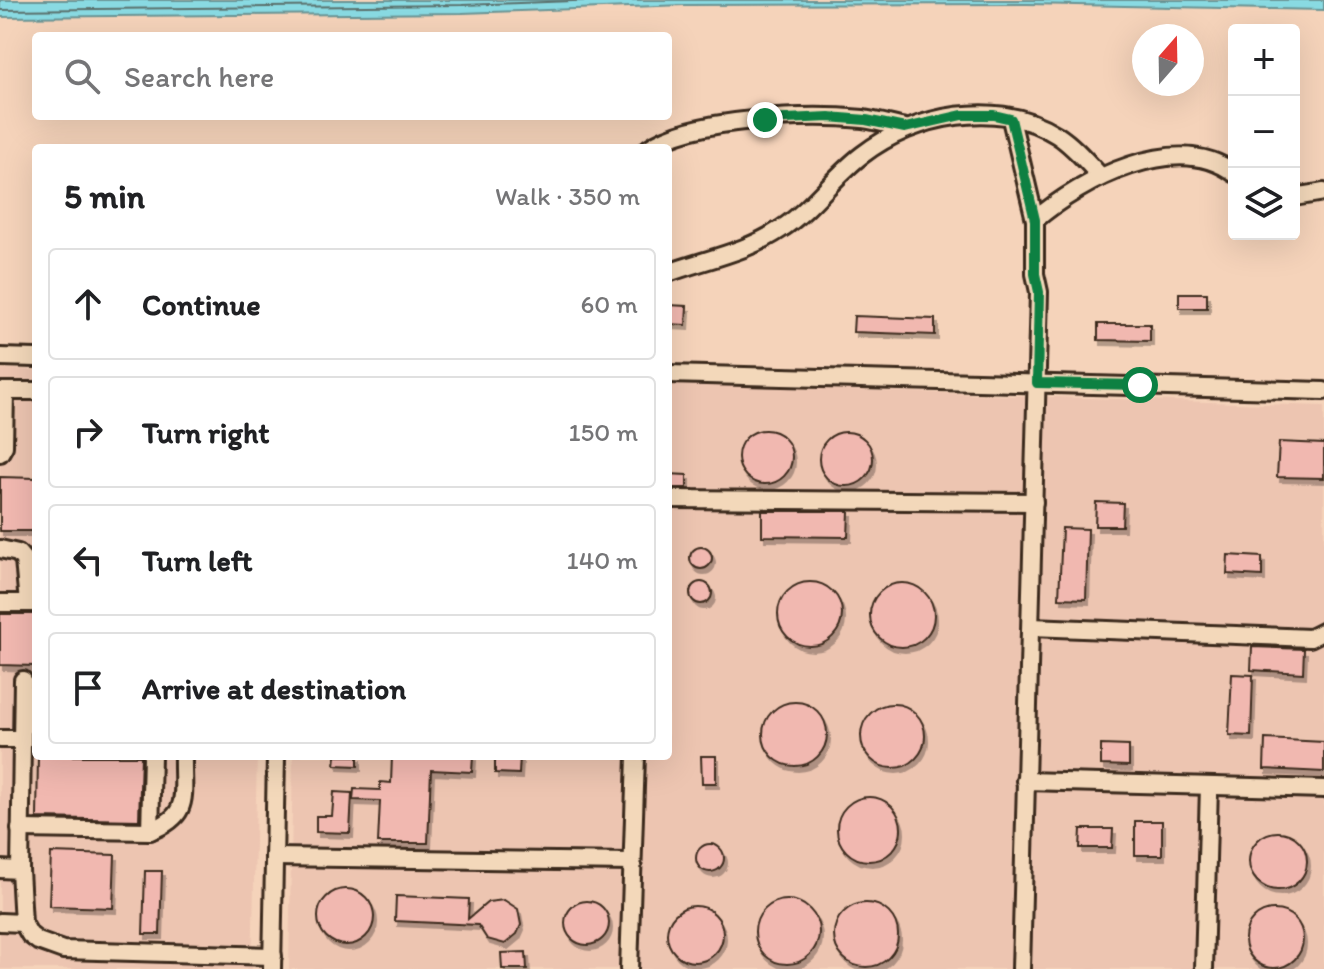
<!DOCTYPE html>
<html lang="en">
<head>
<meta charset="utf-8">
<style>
	body { margin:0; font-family:Itim,sans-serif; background:#f6f6f6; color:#202124 }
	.controls { position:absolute; right:24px; top:24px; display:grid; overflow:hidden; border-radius:8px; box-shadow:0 8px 32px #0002 }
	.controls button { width:72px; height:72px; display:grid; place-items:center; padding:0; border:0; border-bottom:2px solid #e0e0e0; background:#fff; color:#202124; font:40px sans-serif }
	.compass { position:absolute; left:1132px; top:24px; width:72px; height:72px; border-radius:50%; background:#fff; box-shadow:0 8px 32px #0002; rotate:20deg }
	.stop { position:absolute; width:24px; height:24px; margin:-18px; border:6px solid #0b8043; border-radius:50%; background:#fff }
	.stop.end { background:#0b8043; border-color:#fff; box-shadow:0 2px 8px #0008 }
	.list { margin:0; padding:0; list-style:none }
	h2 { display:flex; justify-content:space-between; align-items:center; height:104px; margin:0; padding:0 32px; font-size:34px }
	h2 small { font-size:26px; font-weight:400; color:#757577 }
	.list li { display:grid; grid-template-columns:52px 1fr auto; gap:24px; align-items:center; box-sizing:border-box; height:112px; margin:0 16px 16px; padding:0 16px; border:2px solid #e0e0e0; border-radius:8px }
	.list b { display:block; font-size:30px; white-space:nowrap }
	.list em { font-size:26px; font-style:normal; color:#757577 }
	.icon { flex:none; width:44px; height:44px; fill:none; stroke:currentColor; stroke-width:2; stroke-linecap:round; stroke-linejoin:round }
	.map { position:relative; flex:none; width:1324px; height:969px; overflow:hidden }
	.search { position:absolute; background:#fff; box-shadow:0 8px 32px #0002; left:32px; top:32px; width:640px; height:88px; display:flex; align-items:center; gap:20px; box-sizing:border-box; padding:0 28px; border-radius:8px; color:#757577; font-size:30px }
	.panel { position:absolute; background:#fff; box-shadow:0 8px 32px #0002; left:32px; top:144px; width:640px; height:616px; border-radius:8px }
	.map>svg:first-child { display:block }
	.built { fill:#edc5b1 }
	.water { fill:#89dae2; stroke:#6a9494; stroke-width:2 }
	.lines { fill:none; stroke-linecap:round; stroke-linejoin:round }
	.shore { stroke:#5a706c; stroke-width:2 }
	.building { fill:#f1b8b0; stroke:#3b2a1e; stroke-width:2; filter:url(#shadow) }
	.minor-casing { stroke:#3b2a1e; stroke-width:22 }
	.minor { stroke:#f3d8ba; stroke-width:16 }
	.route { stroke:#0b8043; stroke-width:10 }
</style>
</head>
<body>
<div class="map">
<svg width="1324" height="969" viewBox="0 0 1324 969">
	<defs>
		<filter id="shadow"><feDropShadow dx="3" dy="5" stdDeviation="0" flood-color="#0004"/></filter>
	</defs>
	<rect width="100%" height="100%" fill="#f5d3ba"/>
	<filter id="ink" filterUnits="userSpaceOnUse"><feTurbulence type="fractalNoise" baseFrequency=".0125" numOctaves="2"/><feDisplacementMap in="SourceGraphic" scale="16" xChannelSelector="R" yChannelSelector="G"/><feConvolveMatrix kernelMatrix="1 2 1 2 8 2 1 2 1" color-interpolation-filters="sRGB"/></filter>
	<g filter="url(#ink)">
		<g class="built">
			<polygon points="0,369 36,370 36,756 257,756 252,969 0,969"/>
			<polygon points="668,384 1324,406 1324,969 289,969 293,756 668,756"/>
		</g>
		<polygon class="water" points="0,0 1324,0 1324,10 1028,4 685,5 462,13 0,17"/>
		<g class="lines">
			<polyline class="shore" points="0,10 462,5 600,0"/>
		</g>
		<g class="building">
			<rect x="1179" y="293" width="28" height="15"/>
			<polygon points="668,305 687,306 686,325 668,324"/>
			<polygon points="854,316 935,319 935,335 853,332"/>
			<polygon points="1098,324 1150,324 1150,341 1098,340"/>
			<circle cx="765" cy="457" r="27"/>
			<circle cx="846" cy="459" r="27"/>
			<polygon points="1279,442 1324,444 1324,478 1277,477"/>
			<polygon points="668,474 687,475 687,488 668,488"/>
			<polygon points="0,477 36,478 36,531 0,531"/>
			<polygon points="1096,502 1123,503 1122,526 1095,526"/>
			<polygon points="762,511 849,511 848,537 762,536"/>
			<polygon points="1062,528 1088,529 1086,599 1059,598"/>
			<circle cx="701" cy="558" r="11"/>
			<polygon points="1228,555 1262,557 1262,576 1227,574"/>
			<circle cx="701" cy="593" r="11"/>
			<circle cx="810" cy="614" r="32"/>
			<circle cx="902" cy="615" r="32"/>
			<polygon points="0,614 36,614 36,666 0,665"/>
			<polygon points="1252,647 1304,649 1303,673 1251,670"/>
			<polygon points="1232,674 1253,675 1251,736 1229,735"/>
			<circle cx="795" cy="734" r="32"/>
			<circle cx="893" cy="736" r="32"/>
			<polygon points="1265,739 1324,742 1324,772 1264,769"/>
			<polygon points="1101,745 1129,746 1129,766 1101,765"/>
			<polygon points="38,756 141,756 139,820 37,818"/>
			<polygon points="336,756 358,756 358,766 335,765"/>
			<polygon points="392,756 473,756 472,772 431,770 428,843 378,843 380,801 353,800 354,789 380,790 380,782 391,783"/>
			<polygon points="495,756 520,756 519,774 495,773"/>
			<polygon points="701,756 716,756 716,783 702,783"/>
			<polygon points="334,792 352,793 350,833 316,832 316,816 332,816"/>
			<circle cx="869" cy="829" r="32"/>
			<rect x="1135" y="821" width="27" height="34"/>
			<polygon points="1081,829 1113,829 1112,848 1080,848"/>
			<circle cx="1278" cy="861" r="29"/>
			<circle cx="710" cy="858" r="14"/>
			<polygon points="51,853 115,855 113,908 49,906"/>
			<polygon points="145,871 162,871 160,934 143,934"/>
			<circle cx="346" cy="917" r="28"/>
			<polygon points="396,896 469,899 468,919 488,902 504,900 518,909 521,925 517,934 505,944 487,939 478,925 395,921"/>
			<circle cx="787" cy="932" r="32"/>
			<circle cx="587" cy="923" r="22"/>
			<circle cx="866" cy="935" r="32"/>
			<circle cx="695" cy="934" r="28"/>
			<circle cx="1274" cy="939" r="29"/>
			<polygon points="526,952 527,969 502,969 501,953"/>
		</g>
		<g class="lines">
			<g class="minor-casing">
				<g id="minor">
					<polyline points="1011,119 1035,220 1035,274 1039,292 1021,969"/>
					<path d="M649,148C693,117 810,114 863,119C877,121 891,125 905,128"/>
					<polyline points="1294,197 1324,192"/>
					<path d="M1035,220C1081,180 1177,130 1234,173"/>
					<path d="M668,273C706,259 747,252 781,229C812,209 833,177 862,155C915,114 998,98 1057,135C1074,146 1088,163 1101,177"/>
					<polyline points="0,357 36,358"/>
					<polyline points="668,374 1324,391"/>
					<polyline points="0,391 36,391"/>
					<polyline points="0,453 4,446 5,391"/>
					<polyline points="668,499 1034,502"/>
					<polyline points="0,549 18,553 24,560 28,603"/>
					<polyline points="0,603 36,603"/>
					<polyline points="1031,627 1310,638 1324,631"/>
					<polyline points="23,680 20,870 23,923 30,935 38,941 63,950 273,956"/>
					<polyline points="0,739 22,739"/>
					<polyline points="1025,781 1324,789"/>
					<path d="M20,829L150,831C192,815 182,796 183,756"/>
					<polyline points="150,831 152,756"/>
					<polyline points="274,857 632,862"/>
					<polyline points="0,869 20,870"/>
					<polyline points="0,922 23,923"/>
					<polyline points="272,969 276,756"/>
					<polyline points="629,969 636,756"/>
					<polyline points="1204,969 1209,786"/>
				</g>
			</g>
			<use href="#minor" class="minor"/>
		</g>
	</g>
	<g class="lines" filter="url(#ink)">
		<polyline class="route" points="765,120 829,117 866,120 905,128 962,115 994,115 1011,119 1035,220 1035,274 1039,292 1037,383 1140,385"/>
	</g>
</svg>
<div class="controls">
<button>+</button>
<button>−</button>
<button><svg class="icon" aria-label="layers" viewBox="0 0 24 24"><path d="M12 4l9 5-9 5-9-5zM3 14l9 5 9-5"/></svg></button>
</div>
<svg class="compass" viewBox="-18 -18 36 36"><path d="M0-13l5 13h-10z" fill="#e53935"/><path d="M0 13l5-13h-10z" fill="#757577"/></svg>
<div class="stop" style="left:1140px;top:385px"></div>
<div class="stop end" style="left:765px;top:120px"></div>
<div class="search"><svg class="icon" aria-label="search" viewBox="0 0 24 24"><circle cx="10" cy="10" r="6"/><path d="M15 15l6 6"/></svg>Search here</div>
<section class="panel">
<h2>5 min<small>Walk · 350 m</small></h2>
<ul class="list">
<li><svg class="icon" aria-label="ahead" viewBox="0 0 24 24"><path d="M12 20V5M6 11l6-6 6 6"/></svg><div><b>Continue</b></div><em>60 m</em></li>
<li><svg class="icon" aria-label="right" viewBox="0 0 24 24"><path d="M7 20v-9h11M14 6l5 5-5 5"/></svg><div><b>Turn right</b></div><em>150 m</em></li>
<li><svg class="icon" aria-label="left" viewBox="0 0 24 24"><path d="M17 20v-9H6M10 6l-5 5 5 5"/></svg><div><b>Turn left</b></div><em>140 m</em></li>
<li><svg class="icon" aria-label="arrive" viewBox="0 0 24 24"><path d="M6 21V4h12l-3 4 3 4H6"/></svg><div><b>Arrive at destination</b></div></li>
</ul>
</section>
</div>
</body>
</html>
